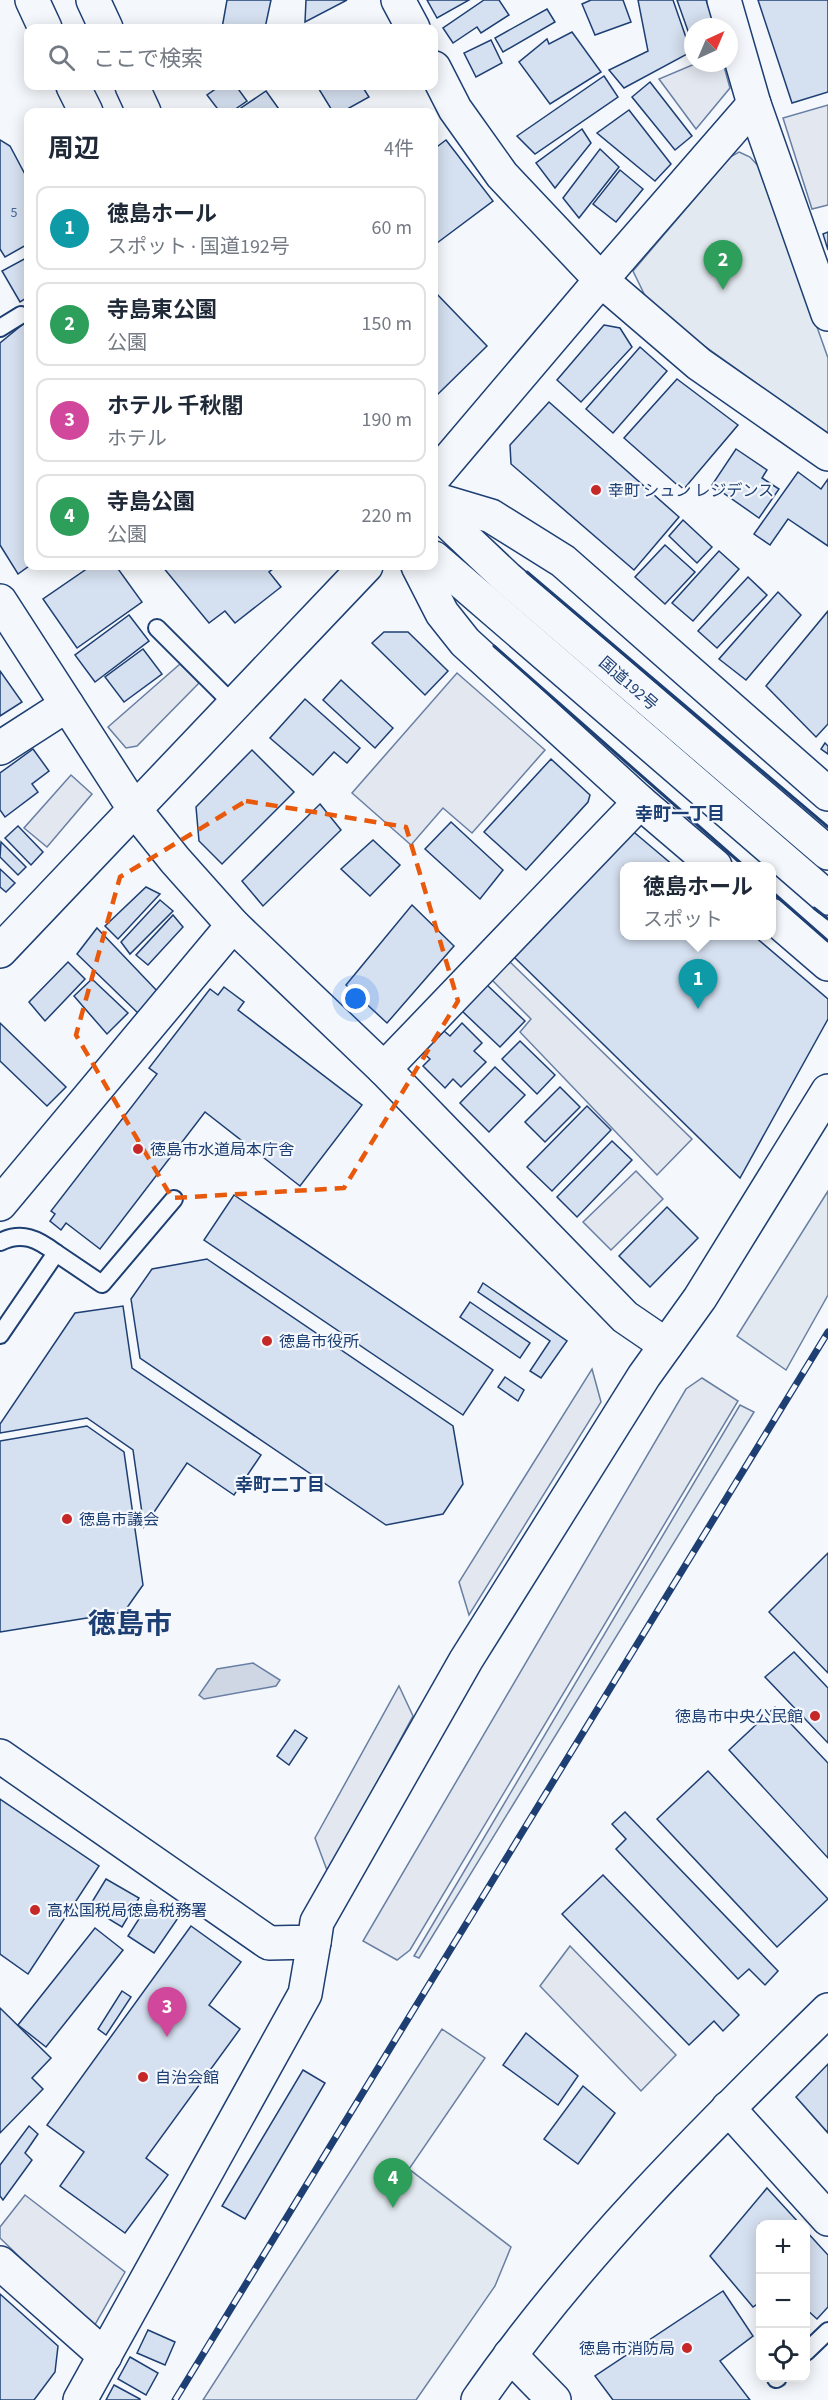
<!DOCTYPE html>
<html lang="ja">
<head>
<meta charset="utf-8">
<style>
	body { margin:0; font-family:"Source Sans 3","Noto Sans JP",sans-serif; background:#f2f2f3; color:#1f2937 }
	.controls { position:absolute; right:18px; bottom:18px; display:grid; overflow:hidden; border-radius:12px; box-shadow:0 3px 15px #0003 }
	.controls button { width:54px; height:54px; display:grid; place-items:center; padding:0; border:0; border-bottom:2px solid #e0e1e3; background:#fff; color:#1f2937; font:30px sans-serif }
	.compass { position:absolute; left:684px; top:18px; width:54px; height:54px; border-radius:50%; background:#fff; box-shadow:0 3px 15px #0003; rotate:44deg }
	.you { position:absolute; left:356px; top:999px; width:21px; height:21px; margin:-15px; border:4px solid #fff; border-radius:50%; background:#1a73e8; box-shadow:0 0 0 9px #1a73e833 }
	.badge { display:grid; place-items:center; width:39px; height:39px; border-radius:50%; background:#0f766e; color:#fff; font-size:20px; font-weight:700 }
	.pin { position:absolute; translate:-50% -50px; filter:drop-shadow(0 2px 3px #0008) }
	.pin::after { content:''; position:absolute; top:32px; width:21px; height:18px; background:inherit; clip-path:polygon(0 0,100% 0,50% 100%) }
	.popup { position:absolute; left:620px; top:862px; width:156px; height:78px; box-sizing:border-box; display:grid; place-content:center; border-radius:12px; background:#fff; filter:drop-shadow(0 2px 4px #0005); font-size:20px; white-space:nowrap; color:#747a83 }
	.popup b { font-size:22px; color:#1f2937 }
	.popup::after { content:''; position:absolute; left:50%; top:100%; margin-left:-12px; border:12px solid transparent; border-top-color:#fff }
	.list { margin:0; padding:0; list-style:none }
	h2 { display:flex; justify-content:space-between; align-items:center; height:78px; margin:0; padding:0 24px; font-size:26px }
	h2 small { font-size:20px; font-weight:400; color:#747a83 }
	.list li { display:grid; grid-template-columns:39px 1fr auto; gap:18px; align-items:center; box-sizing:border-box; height:84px; margin:0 12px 12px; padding:0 12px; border:2px solid #e0e1e3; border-radius:12px }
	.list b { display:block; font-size:22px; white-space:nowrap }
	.list p { margin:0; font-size:20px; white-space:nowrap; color:#747a83 }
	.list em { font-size:20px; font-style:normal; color:#747a83 }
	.icon { flex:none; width:33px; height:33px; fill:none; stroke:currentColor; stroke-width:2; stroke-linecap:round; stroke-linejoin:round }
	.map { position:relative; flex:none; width:828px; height:2400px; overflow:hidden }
	.search { position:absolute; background:#fff; box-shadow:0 3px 15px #0003; left:24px; top:24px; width:414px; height:66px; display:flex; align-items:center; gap:15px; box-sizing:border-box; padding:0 21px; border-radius:12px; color:#747a83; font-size:22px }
	.panel { position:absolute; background:#fff; box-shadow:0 3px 15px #0003; left:24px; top:108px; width:414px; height:462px; border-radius:12px }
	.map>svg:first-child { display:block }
	.green { fill:#e3e9f0; stroke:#687fa3; stroke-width:1.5 }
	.parking { fill:#e3e8f0; stroke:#687fa3; stroke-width:1.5 }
	.water { fill:#cfd7e4; stroke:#687fa3; stroke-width:1.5 }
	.building { fill:#d5e0f0; stroke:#1d3f73; stroke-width:1.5 }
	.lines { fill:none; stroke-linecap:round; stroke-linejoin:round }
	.service-casing { stroke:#1d3f73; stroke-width:20 }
	.minor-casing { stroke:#1d3f73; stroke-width:36 }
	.tertiary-casing { stroke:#1d3f73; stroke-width:36 }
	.trunk-casing { stroke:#1d3f73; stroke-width:36 }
	.service { stroke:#f4f7fb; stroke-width:16 }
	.minor { stroke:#f4f7fb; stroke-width:33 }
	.tertiary { stroke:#f4f7fb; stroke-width:33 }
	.trunk { stroke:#f4f7fb; stroke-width:33 }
	.rail-casing { stroke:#1d3f73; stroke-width:7 }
	.rail { stroke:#f4f7fb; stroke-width:4.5; stroke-dasharray:14; stroke-linecap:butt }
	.wall { stroke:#1d3f73; stroke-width:3 }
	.marked { fill:none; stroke:#e8590c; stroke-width:4.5; stroke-dasharray:12 8; stroke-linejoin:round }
	.poi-dot { fill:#c62828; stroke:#f4f7fb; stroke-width:2 }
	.labels { text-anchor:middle; stroke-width:4.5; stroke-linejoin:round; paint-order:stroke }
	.number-label { font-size:14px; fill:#4b6792 }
	.poi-label { font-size:16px; fill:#1d3f73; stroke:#f4f7fb; text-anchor:start }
	.street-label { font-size:16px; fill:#1d3f73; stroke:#f4f7fb }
	.neighbourhood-label { font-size:18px; font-weight:bold; fill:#1d3f73; stroke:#f4f7fb }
	.town-label { font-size:28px; font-weight:bold; fill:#1d3f73; stroke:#f4f7fb }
</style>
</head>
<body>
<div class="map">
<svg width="828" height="2400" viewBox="0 0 828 2400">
	<rect width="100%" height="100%" fill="#f4f7fb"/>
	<g class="green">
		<polygon points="739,152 750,157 761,169 828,358 828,434 651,308 633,271 730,157"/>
		<polygon points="828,1191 828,1295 786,1370 737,1336"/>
		<polygon points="740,1405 754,1412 419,1958 414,1956"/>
		<polygon points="442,2029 485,2058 409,2169 511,2247 495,2286 416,2400 203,2400"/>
	</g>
	<g class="parking">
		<polygon points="697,63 723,63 730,88 696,129 659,79"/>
		<polygon points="828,105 828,205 812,209 783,118"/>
		<polygon points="180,664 199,683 137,746 126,748 108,727"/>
		<polygon points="457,673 545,750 472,833 443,808 411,845 352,793"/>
		<polygon points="71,775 92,794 47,847 24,828"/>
		<polygon points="508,960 692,1139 657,1175 520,1032 531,1019 490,978"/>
		<polygon points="636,1171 663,1199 611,1250 583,1222"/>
		<polygon points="592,1369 601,1402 469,1615 459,1582"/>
		<polygon points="702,1378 738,1401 410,1950 397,1960 363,1941 686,1389"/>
		<polygon points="399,1686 413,1716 328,1873 315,1838"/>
		<polygon points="570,1946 676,2055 641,2091 540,1986"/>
		<polygon points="25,2195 125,2272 93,2328 0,2238 0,2227"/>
	</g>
	<polygon class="water" points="253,1663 280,1680 276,1686 204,1699 199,1695 217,1669"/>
	<g class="building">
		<polygon points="227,0 271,0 265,28 222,28"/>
		<polygon points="306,0 347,0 305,22"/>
		<polygon points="427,0 469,0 437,18"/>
		<polygon points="484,0 499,0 509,15 481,33 477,27 453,43 443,28"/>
		<polygon points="591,0 623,0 631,22 595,35 582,4"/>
		<polygon points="638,0 673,0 691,52 624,88 609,70 648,51"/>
		<polygon points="677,0 706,0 716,27 693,27 693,45"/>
		<polygon points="758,0 828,0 828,92 792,103"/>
		<polygon points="547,9 555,22 503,52 495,38"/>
		<polygon points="572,32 601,72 550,104 519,62 547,39 549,44"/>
		<polygon points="491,40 502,63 476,77 464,53"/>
		<polygon points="604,76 618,97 535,154 517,136"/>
		<polygon points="650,82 692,136 675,150 632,97"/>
		<polygon points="220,86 236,86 247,101 231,112 220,112 207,95"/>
		<polygon points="317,86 362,86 369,97 342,112 333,112"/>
		<polygon points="266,91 281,112 235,112"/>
		<polygon points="629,110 671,164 655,181 597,133"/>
		<polygon points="582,129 591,143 555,188 536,163"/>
		<polygon points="0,140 10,146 28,180 28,244 5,257 0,249"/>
		<polygon points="446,140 493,201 437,243 434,238 434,149"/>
		<polygon points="600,149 619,167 579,218 563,198"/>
		<polygon points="620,170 643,189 616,222 593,204"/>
		<polygon points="828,232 828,250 823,234"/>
		<polygon points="28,257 28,297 20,302 2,271"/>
		<polygon points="434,291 487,346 438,394 434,390"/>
		<polygon points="28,320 29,566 18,574 0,545 0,343"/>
		<polygon points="604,325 620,328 632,347 581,402 557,380"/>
		<polygon points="640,347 667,371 613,433 586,409"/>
		<polygon points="677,379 738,425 683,490 624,438"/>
		<polygon points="549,402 679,517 634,570 511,464 510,445"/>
		<polygon points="736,449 767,470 762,478 779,489 759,518 712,485"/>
		<polygon points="798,472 821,489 828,479 828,546 788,519 770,545 754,534"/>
		<polygon points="683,520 712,547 697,563 669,536"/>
		<polygon points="665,545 695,572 665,604 635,577"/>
		<polygon points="719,551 739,569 693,621 672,603"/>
		<polygon points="91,566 116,566 142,602 77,648 43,599"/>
		<polygon points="162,566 277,566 269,572 281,587 235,623 225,611 209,623"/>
		<polygon points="748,577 767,595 717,648 698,631"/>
		<polygon points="778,592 801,615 746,680 719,659"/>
		<polygon points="828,611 828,724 816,737 766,686"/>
		<polygon points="129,615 149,641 95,682 75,655"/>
		<polygon points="384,632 408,632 448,671 425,695 372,643"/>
		<polygon points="143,649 162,674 124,702 105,677"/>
		<polygon points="0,671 22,702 0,716"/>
		<polygon points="341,680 393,728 375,748 323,700"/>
		<polygon points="305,699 360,748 347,763 334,752 313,775 270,738"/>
		<polygon points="825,743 828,746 828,754 821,749"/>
		<polygon points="33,749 49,771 32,784 38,792 5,817 0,810 0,773"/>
		<polygon points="252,750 294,792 222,864 199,841 196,807"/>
		<polygon points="551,759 590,795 588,802 526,870 484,832"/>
		<polygon points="320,804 341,830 263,906 242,881"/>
		<polygon points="451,822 503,870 480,899 425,849"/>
		<polygon points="18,826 43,852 31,865 5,838"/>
		<polygon points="629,828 674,866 624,866 624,936 754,936 828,999 828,1019 740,1178 514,957"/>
		<polygon points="373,840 400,865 370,896 341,869"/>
		<polygon points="1,842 26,867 18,875 0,857"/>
		<polygon points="0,869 15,883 6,892 0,887"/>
		<polygon points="146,887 160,894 118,939 105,926"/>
		<polygon points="160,900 173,911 130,954 121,942"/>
		<polygon points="412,905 454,946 387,1023 346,985"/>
		<polygon points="173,915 183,927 148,965 136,955"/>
		<polygon points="97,928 160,994 141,1016 77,954"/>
		<polygon points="68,962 85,979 45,1021 29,1002"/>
		<polygon points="92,979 128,1013 107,1034 74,996"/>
		<polygon points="487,985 525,1021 500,1047 462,1011"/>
		<polygon points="224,987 244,1002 238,1010 362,1105 300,1186 205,1112 100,1249 66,1223 61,1230 50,1221 55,1214 51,1211 157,1074 149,1068 210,989 218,995"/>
		<polygon points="0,1023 66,1087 47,1106 0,1061"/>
		<polygon points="462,1023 482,1043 474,1051 486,1062 461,1087 453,1079 445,1088 423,1066 430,1059 423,1053 444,1031 450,1036"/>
		<polygon points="520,1041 555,1075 537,1094 502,1059"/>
		<polygon points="495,1067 525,1095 489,1132 460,1103"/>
		<polygon points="560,1087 580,1107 545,1142 525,1122"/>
		<polygon points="587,1106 611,1130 552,1191 527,1167"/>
		<polygon points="612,1141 632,1160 577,1217 557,1197"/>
		<polygon points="234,1195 493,1370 463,1415 204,1240"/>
		<polygon points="667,1207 698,1238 650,1287 619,1256"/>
		<polygon points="207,1259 453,1426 463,1484 443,1514 386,1525 140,1358 131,1299 152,1269"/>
		<polygon points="483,1283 567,1341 541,1378 530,1371 550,1341 478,1292"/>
		<polygon points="470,1302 530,1343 520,1358 460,1317"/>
		<polygon points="123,1306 132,1368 261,1455 234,1495 187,1463 144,1527 133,1450 87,1418 0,1433 0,1424 75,1313"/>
		<polygon points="505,1377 524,1390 518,1401 498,1387"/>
		<polygon points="87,1426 124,1452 143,1585 124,1612 0,1632 0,1441"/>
		<polygon points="828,1553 828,1673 769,1612"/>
		<polygon points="794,1652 828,1688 828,1743 765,1677"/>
		<polygon points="775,1707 828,1763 828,1858 729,1750"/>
		<polygon points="295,1730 307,1738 289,1765 277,1756"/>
		<polygon points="708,1771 828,1899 777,1947 657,1819"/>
		<polygon points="0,1799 99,1866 28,1974 0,1954"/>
		<polygon points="625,1812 778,1971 765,1985 749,1969 738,1979 616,1849 626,1839 612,1824"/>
		<polygon points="603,1875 739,2015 723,2031 714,2021 689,2045 562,1914"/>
		<polygon points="106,1879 139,1898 122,1927 89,1907"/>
		<polygon points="151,1900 178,1918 154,1953 128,1936"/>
		<polygon points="191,1926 241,1962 209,2005 240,2029 146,2158 168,2175 125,2233 60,2186 84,2152 47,2125"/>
		<polygon points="95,1928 123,1950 46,2047 18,2025"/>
		<polygon points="122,1991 131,1997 106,2035 98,2029"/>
		<polygon points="0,2008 51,2058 32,2078 43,2089 0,2133"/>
		<polygon points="526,2033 578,2076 558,2105 503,2065"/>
		<polygon points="828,2064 828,2133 796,2097"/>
		<polygon points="303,2070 325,2083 245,2219 222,2206"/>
		<polygon points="583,2086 615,2113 578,2164 544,2139"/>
		<polygon points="29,2126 38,2134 25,2153 32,2160 3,2200 0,2196 0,2165"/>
		<polygon points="767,2188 800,2224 760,2224 760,2302 753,2307 710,2256"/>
		<polygon points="806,2231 828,2255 828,2307 817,2319 806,2309"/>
		<polygon points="723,2291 753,2336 720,2361 750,2400 613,2400 595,2376"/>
		<polygon points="0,2294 58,2346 55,2372 34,2400 0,2400"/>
		<polygon points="148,2330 175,2342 165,2365 137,2353"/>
		<polygon points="130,2357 158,2373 146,2395 118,2379"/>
		<polygon points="114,2385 140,2399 140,2400 106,2400"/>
	</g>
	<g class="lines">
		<g class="service-casing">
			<g id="service">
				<polyline points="0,328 21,315"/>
				<polyline points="157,628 233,704"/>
				<path d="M0,1242C22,1231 38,1239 56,1253"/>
				<polyline points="0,1335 56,1253 102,1284 174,1199"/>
				<polyline points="806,2352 828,2331"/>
				<polyline points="776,2379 778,2378"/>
			</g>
		</g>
		<g class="minor-casing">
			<g id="minor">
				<polyline points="398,0 413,28"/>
				<polyline points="724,0 754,104 828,314"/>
				<polyline points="434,68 455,109 502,175 601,280 699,364 828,454"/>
				<polyline points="434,499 491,516 563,561 828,794"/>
				<polyline points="418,566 442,613 465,642 640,802 715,866"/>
				<polyline points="0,601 135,810"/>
				<polyline points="0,748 67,705"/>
				<polyline points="771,915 828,964"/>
				<polyline points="384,1069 640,802"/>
				<polyline points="0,1204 233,925"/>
				<polyline points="728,2108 828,2219"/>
				<polyline points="0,2263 105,2356"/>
				<polyline points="510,2355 554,2400"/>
				<polyline points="80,2400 305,1994 314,1942"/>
			</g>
		</g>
		<g class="tertiary-casing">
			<g id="tertiary">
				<polyline points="434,477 601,280 754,104"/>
				<polyline points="135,810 175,860 233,925 384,1069 625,1317 666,1345"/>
				<polyline points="0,951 366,566"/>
				<polyline points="0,1756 269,1943 314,1942 317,1922 466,1660 644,1376 700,1298 828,1091"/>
				<path d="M478,2400C578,2256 703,2132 828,2010"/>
			</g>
		</g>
		<g class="trunk-casing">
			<g id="trunk">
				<polyline points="32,0 45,28"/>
				<polyline points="93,0 106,28"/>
				<polyline points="73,86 86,112"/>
				<polyline points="132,86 144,112"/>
				<polyline points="434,509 507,578 828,853"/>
				<polyline points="434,558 828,898"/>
			</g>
		</g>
		<use href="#service" class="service"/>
		<use href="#minor" class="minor"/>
		<use href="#tertiary" class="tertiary"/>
		<use href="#trunk" class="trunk"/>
		<g class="rail-casing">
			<polyline id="rail" points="175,2400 828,1332"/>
		</g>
		<use href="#rail" class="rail"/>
		<g class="wall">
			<polyline points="527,572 828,827"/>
			<polyline points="494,646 744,866"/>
			<polyline points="771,891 828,941"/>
			<polyline points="814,908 828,919"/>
		</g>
	</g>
	<path class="marked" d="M246,801L406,827L458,1001L344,1188L172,1198L76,1035L120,877Z"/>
	<g class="poi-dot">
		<circle cx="596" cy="490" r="6"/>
		<circle cx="138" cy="1149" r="6"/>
		<circle cx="267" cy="1341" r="6"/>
		<circle cx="67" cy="1519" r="6"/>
		<circle cx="815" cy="1716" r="6"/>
		<circle cx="35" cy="1910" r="6"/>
		<circle cx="143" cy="2077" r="6"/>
		<circle cx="687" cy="2348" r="6"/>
	</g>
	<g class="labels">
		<g class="number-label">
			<text x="14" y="217">5</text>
		</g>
		<g class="poi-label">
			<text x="608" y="496">幸町 シュン レジデンス</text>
			<text x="150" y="1155">徳島市水道局本庁舎</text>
			<text x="279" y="1347">徳島市役所</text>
			<text x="79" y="1525">徳島市議会</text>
			<text x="803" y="1722" text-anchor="end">徳島市中央公民館</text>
			<text x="47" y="1916">高松国税局徳島税務署</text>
			<text x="155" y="2083">自治会館</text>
			<text x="675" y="2354" text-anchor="end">徳島市消防局</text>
		</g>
		<g class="street-label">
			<text transform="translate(629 683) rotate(41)" y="6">国道192号</text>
		</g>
		<g class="neighbourhood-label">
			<text x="680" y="820">幸町一丁目</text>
			<text x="280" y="1491">幸町二丁目</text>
		</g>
		<g class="town-label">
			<text x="130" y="1633">徳島市</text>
		</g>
	</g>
</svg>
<div class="controls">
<button>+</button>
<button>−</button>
<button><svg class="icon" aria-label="locate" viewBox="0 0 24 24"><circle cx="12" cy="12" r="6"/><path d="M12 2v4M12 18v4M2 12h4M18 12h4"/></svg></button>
</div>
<svg class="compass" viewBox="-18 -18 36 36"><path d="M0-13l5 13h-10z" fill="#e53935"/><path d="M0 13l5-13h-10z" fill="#747a83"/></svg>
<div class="you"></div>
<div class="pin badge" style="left:698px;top:1009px;background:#0f9aa8">1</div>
<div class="popup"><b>徳島ホール</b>スポット</div>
<div class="pin badge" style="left:723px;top:290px;background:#2e9e5b">2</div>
<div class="pin badge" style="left:167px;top:2037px;background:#d1479c">3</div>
<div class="pin badge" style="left:393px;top:2208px;background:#2e9e5b">4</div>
<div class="search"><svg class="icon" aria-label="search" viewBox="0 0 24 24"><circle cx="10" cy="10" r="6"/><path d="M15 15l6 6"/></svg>ここで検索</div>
<section class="panel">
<h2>周辺<small>4件</small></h2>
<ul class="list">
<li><span class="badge" style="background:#0f9aa8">1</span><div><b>徳島ホール</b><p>スポット · 国道192号</p></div><em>60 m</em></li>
<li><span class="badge" style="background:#2e9e5b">2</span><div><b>寺島東公園</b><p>公園</p></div><em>150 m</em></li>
<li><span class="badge" style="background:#d1479c">3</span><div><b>ホテル 千秋閣</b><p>ホテル</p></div><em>190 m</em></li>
<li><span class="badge" style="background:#2e9e5b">4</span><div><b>寺島公園</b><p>公園</p></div><em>220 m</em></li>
</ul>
</section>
</div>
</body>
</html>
